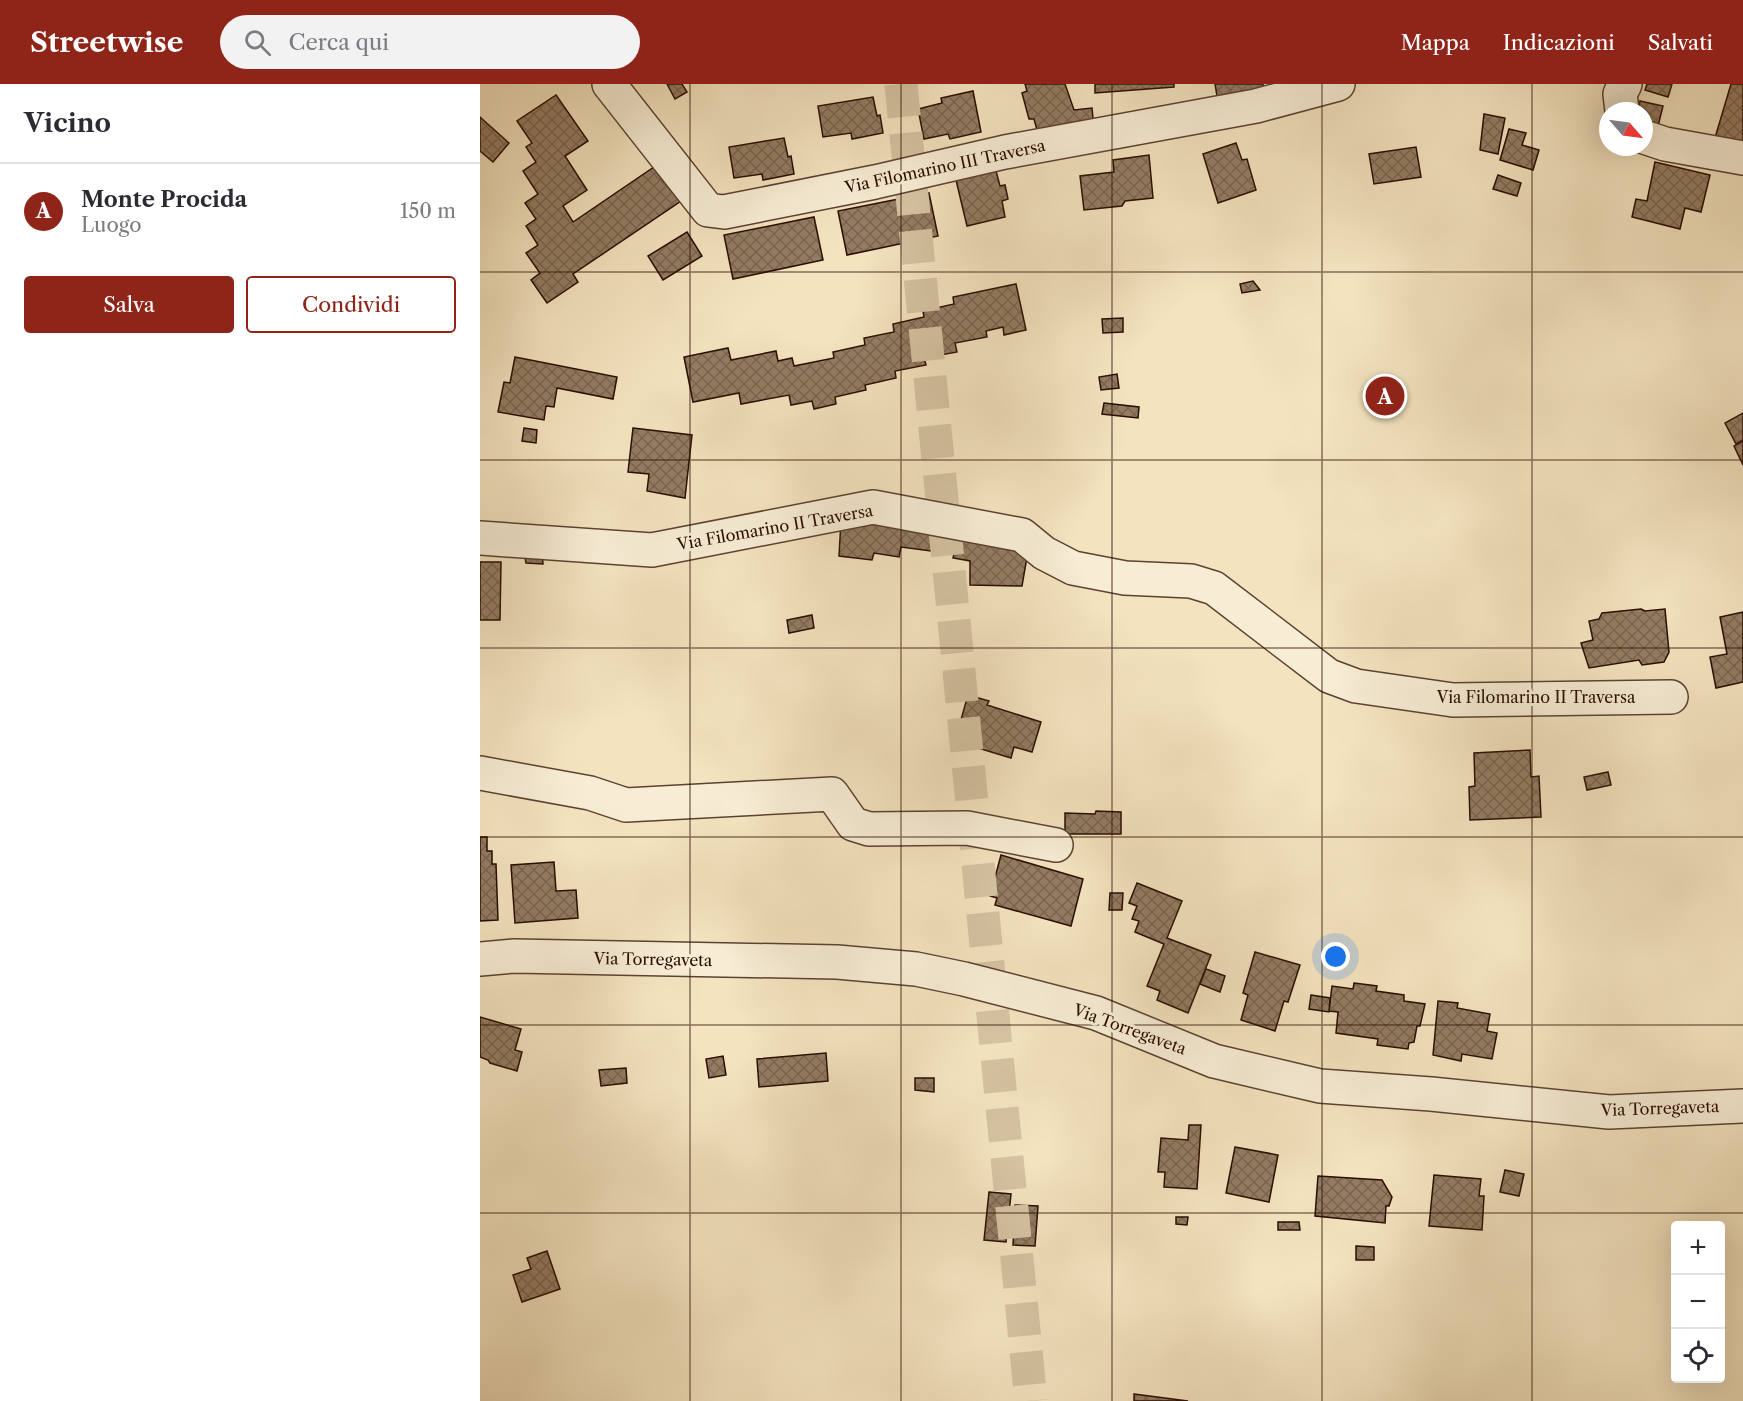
<!DOCTYPE html>
<html lang="it">
<head>
<meta charset="utf-8">
<style>
	body { margin:0; font-family:"Libre Caslon Text",serif; background:#f2f2f3; color:#2b2b33 }
	.controls { position:absolute; right:18px; bottom:18px; display:grid; overflow:hidden; border-radius:6px; box-shadow:0 6px 24px #0002 }
	.controls button { width:54px; height:54px; display:grid; place-items:center; padding:0; border:0; border-bottom:2px solid #e1e1e2; background:#fff; color:#2b2b33; font:30px sans-serif }
	.compass { position:absolute; left:1119px; top:18px; width:54px; height:54px; border-radius:50%; background:#fff; box-shadow:0 6px 24px #0002; rotate:118deg }
	.you { position:absolute; left:856px; top:873px; width:21px; height:21px; margin:-15px; border:4px solid #fff; border-radius:50%; background:#1a73e8; box-shadow:0 0 0 9px #1a73e833 }
	.badge { display:grid; place-items:center; width:39px; height:39px; border-radius:50%; background:#8f2418; color:#fff; font-size:20px; font-weight:700 }
	.pin { position:absolute; translate:-50% -50%; border:3px solid #fff; box-shadow:0 2px 6px #0006 }
	.list { margin:0; padding:0; list-style:none }
	h2 { display:flex; justify-content:space-between; align-items:center; height:78px; margin:0; padding:0 24px; font-size:26px }
	h2 small { font-size:20px; font-weight:400; color:#7c7c81 }
	.list li { display:grid; grid-template-columns:39px 1fr auto; gap:18px; align-items:center; box-sizing:border-box; height:96px; padding:0 24px; border-top:2px solid #e1e1e2 }
	.list b { display:block; font-size:22px; white-space:nowrap }
	.list p { margin:0; font-size:20px; white-space:nowrap; color:#7c7c81 }
	.list em { font-size:20px; font-style:normal; color:#7c7c81 }
	.actions { display:flex; gap:12px; padding:18px 24px }
	.actions a { flex:1; padding:14px 0; border:2px solid #8f2418; border-radius:6px; text-align:center; font-size:21px; color:#8f2418 }
	.actions .main { background:#8f2418; color:#fff }
	.icon { flex:none; width:33px; height:33px; fill:none; stroke:currentColor; stroke-width:2; stroke-linecap:round; stroke-linejoin:round }
	.map { position:relative; flex:none; width:1263px; height:1317px; overflow:hidden }
	header { display:flex; align-items:center; gap:36px; box-sizing:border-box; height:84px; padding:0 30px; background:#8f2418; color:#fff }
	header strong { font-size:28px }
	nav { display:flex; gap:33px; margin-inline-start:auto; font-size:21px }
	.search { width:420px; height:54px; background:#f2f2f3; display:flex; align-items:center; gap:15px; box-sizing:border-box; padding:0 21px; border-radius:33px; color:#7c7c81; font-size:22px }
	main { display:flex }
	aside { flex:1; background:#fff }
	.map>svg:first-child { display:block }
	.building { fill:url(#building-cross-hatch); stroke:#2a0d00; stroke-width:1.5 }
	.lines { fill:none; stroke-linecap:round; stroke-linejoin:round }
	.minor-tunnel { stroke:#d5c3a2; stroke-width:33; stroke-dasharray:33 16; stroke-linecap:butt }
	.minor-casing { stroke:#5c4230; stroke-width:36 }
	.minor { stroke:#f7edd5; stroke-width:33 }
	.grid { fill:none; stroke:#2a0d00; stroke-width:1.5; stroke-opacity:0.55 }
	.labels { text-anchor:middle; stroke-width:6; stroke-linejoin:round; paint-order:stroke }
	.street-label { font-size:16px; fill:#2a0d00; stroke:#f7edd5 }
</style>
</head>
<body>
<header>
<strong>Streetwise</strong>
<div class="search"><svg class="icon" aria-label="search" viewBox="0 0 24 24"><circle cx="10" cy="10" r="6"/><path d="M15 15l6 6"/></svg>Cerca qui</div>
<nav><a>Mappa</a><a>Indicazioni</a><a>Salvati</a></nav>
</header>
<main>
<aside>
<h2>Vicino<small></small></h2>
<ul class="list">
<li><span class="badge">A</span><div><b>Monte Procida</b><p>Luogo</p></div><em>150 m</em></li>
</ul>
<div class="actions"><a class="main">Salva</a><a>Condividi</a></div>
</aside>
<div class="map">
<svg width="1263" height="1317" viewBox="0 0 1263 1317">
	<defs>
		<pattern id="building-cross-hatch" width="8" height="8" patternUnits="userSpaceOnUse" patternTransform="scale(1.5)"><rect width="8" height="8" fill="#937c63"/><path d="M0 0l8 8M0 8l8-8" fill="none" stroke="#78644f"/></pattern>
	</defs>
	<rect width="100%" height="100%" fill="#f3e3bf"/>
	<filter id="stains"><feTurbulence type="fractalNoise" baseFrequency=".00333" numOctaves="4"/><feColorMatrix values="0 0 0 0 .2 0 0 0 0 .09 0 0 0 0 .02 0 0 0 .5 -.17"/></filter>
	<radialGradient id="worn" r=".72"><stop offset=".6" stop-color="#630" stop-opacity="0"/><stop offset="1" stop-color="#630" stop-opacity=".3"/></radialGradient>
	<g class="building">
		<polygon points="187,0 202,0 207,8 195,15"/>
		<polygon points="545,0 585,0 594,26 612,24 614,45 560,57 554,35 549,35 542,9 547,7"/>
		<polygon points="615,0 694,0 694,3 615,9"/>
		<polygon points="735,0 783,0 784,7 737,12"/>
		<polygon points="1167,0 1192,0 1188,13 1165,6"/>
		<polygon points="1251,0 1263,0 1263,73 1232,64"/>
		<polygon points="493,7 501,48 470,55 468,50 444,55 438,25 462,19 461,14"/>
		<polygon points="76,11 108,57 85,72 107,106 83,122 93,138 174,83 184,98 190,94 204,115 93,190 98,198 67,219 51,196 60,189 46,169 58,161 46,142 56,135 45,119 58,110 43,87 56,78 46,63 52,59 37,37"/>
		<polygon points="393,13 397,32 400,31 403,49 372,55 371,49 343,53 338,22"/>
		<polygon points="1160,17 1183,22 1178,42 1164,39 1164,27 1158,27"/>
		<polygon points="1004,30 1025,34 1018,70 1000,66"/>
		<polygon points="0,33 29,59 13,78 0,67"/>
		<polygon points="1029,45 1046,49 1042,61 1059,66 1053,86 1020,76"/>
		<polygon points="304,54 308,73 311,72 314,90 283,96 282,90 254,94 249,63"/>
		<polygon points="756,59 762,76 767,75 776,106 738,119 723,70"/>
		<polygon points="936,63 941,93 894,100 889,70"/>
		<polygon points="669,71 673,114 645,117 642,122 604,126 600,92 634,88 633,76"/>
		<polygon points="1175,78 1230,91 1221,128 1205,124 1200,145 1152,133 1156,115 1167,117"/>
		<polygon points="516,87 520,102 525,101 528,115 522,117 525,133 487,142 476,96"/>
		<polygon points="1018,91 1041,99 1037,112 1013,105"/>
		<polygon points="449,109 458,152 367,171 358,127"/>
		<polygon points="334,133 343,176 253,195 244,151"/>
		<polygon points="207,148 222,172 183,196 168,172"/>
		<polygon points="773,197 780,206 762,209 760,200"/>
		<polygon points="536,200 546,246 524,251 523,243 506,247 507,253 475,259 477,268 444,274 446,281 415,287 416,294 385,301 386,306 355,313 356,320 334,325 332,317 311,321 309,311 261,320 259,309 213,318 204,273 248,264 251,276 296,267 298,277 312,274 314,282 354,274 353,268 385,261 384,254 414,248 413,240 444,233 443,227 474,220 473,213"/>
		<polygon points="643,234 643,248 623,249 622,235"/>
		<polygon points="35,273 137,293 133,315 77,304 74,323 66,322 64,336 18,328 24,298 30,299"/>
		<polygon points="637,290 639,304 621,306 619,293"/>
		<polygon points="624,319 659,323 658,334 622,330"/>
		<polygon points="1263,329 1263,356 1256,360 1245,339"/>
		<polygon points="44,344 57,346 56,359 42,357"/>
		<polygon points="153,344 212,351 205,414 167,407 169,390 148,388"/>
		<polygon points="1263,357 1263,381 1254,362"/>
		<polygon points="361,437 528,450 548,467 542,502 490,501 490,477 473,474 474,470 421,463 419,473 394,469 392,476 359,472"/>
		<polygon points="44,467 62,467 63,480 46,479"/>
		<polygon points="0,478 21,478 20,536 0,536"/>
		<polygon points="1161,525 1165,527 1185,525 1189,568 1184,578 1162,581 1159,576 1109,584 1101,559 1113,556 1109,537 1119,535 1122,529"/>
		<polygon points="1263,528 1263,598 1236,604 1230,573 1247,570 1240,533"/>
		<polygon points="332,531 334,544 309,549 307,536"/>
		<polygon points="488,611 509,617 507,621 561,638 552,668 534,663 531,674 475,657"/>
		<polygon points="1050,666 1051,693 1059,692 1061,733 990,736 989,703 995,702 994,669"/>
		<polygon points="1128,688 1131,701 1107,706 1104,693"/>
		<polygon points="616,727 641,728 641,750 585,750 585,729 615,730"/>
		<polygon points="0,753 7,753 7,767 12,767 12,780 16,780 18,836 0,837"/>
		<polygon points="521,771 603,795 591,842 515,821 517,814 510,812"/>
		<polygon points="74,778 76,807 96,806 98,834 35,839 31,781"/>
		<polygon points="657,799 702,817 687,854 731,871 708,929 677,916 680,907 667,902 684,860 655,848 659,837 652,835 657,822 649,819"/>
		<polygon points="630,809 643,809 642,826 629,826"/>
		<polygon points="775,868 820,881 808,918 804,917 795,947 761,936 768,911 763,909"/>
		<polygon points="726,885 745,892 740,908 720,900"/>
		<polygon points="874,899 897,902 896,907 924,911 924,917 945,920 940,942 937,942 934,958 929,959 928,965 897,961 898,955 856,949 858,928 849,927 852,902 873,905"/>
		<polygon points="831,911 850,914 849,928 829,925"/>
		<polygon points="958,917 978,919 977,924 1010,930 1007,947 1017,949 1012,975 982,970 981,977 953,971"/>
		<polygon points="0,933 41,945 35,966 42,968 37,987 10,979 8,976 0,973"/>
		<polygon points="346,969 348,997 279,1003 277,975"/>
		<polygon points="243,972 246,991 229,994 226,975"/>
		<polygon points="146,984 147,999 121,1002 119,986"/>
		<polygon points="435,994 454,994 454,1008 435,1006"/>
		<polygon points="709,1041 721,1041 717,1105 684,1103 685,1088 678,1088 681,1054 708,1056"/>
		<polygon points="755,1063 798,1071 789,1118 746,1109"/>
		<polygon points="1025,1086 1044,1090 1039,1112 1020,1108"/>
		<polygon points="954,1091 1001,1095 999,1112 1004,1112 1002,1146 949,1142"/>
		<polygon points="838,1092 902,1096 912,1113 909,1122 906,1122 905,1139 835,1132"/>
		<polygon points="509,1108 531,1110 526,1158 504,1156"/>
		<polygon points="535,1121 558,1122 555,1162 533,1161"/>
		<polygon points="696,1133 708,1133 707,1141 696,1140"/>
		<polygon points="798,1138 819,1138 820,1146 798,1146"/>
		<polygon points="876,1162 894,1163 894,1176 876,1176"/>
		<polygon points="67,1167 80,1205 42,1218 33,1191 51,1185 47,1174"/>
		<polygon points="654,1310 708,1317 654,1317"/>
	</g>
	<g class="lines">
		<polyline class="minor-tunnel" points="421,0 551,1317"/>
		<g class="minor-casing">
			<g id="minor">
				<polyline points="129,0 228,126 244,128 395,98 525,68 776,22 858,0"/>
				<polyline points="1142,27 1140,10 1145,0"/>
				<polyline points="1164,53 1185,60 1263,74"/>
				<polyline points="0,454 172,466 393,423 542,451 564,469 593,484 645,494 711,497 734,504 849,592 876,602 973,616 1191,613"/>
				<polyline points="0,689 110,709 146,721 352,710 373,740 389,745 487,744 576,761"/>
				<polyline points="0,875 34,872 357,878 436,885 484,895 616,929 734,977 840,1002 951,1010 1129,1028 1263,1022"/>
			</g>
		</g>
		<use href="#minor" class="minor"/>
	</g>
	<path class="grid" d="M210,0V1317M421,0V1317M632,0V1317M842,0V1317M1052,0V1317M0,188H1263M0,376H1263M0,564H1263M0,753H1263M0,941H1263M0,1129H1263"/>
	<g class="labels">
		<g class="street-label">
			<text transform="translate(465 82) rotate(-12)" y="6">Via Filomarino III Traversa</text>
			<text transform="translate(295 443) rotate(-10)" y="6">Via Filomarino II Traversa</text>
			<text x="1056" y="619">Via Filomarino II Traversa</text>
			<text transform="translate(173 875) rotate(1)" y="6">Via Torregaveta</text>
			<text transform="translate(650 945) rotate(20)" y="6">Via Torregaveta</text>
			<text transform="translate(1180 1024) rotate(-2)" y="6">Via Torregaveta</text>
		</g>
	</g>
	<rect width="100%" height="100%" filter="url(#stains)"/>
	<rect width="100%" height="100%" fill="url(#worn)"/>
</svg>
<div class="controls">
<button>+</button>
<button>−</button>
<button><svg class="icon" aria-label="locate" viewBox="0 0 24 24"><circle cx="12" cy="12" r="6"/><path d="M12 2v4M12 18v4M2 12h4M18 12h4"/></svg></button>
</div>
<svg class="compass" viewBox="-18 -18 36 36"><path d="M0-13l5 13h-10z" fill="#e53935"/><path d="M0 13l5-13h-10z" fill="#7c7c81"/></svg>
<div class="you"></div>
<div class="pin badge" style="left:905px;top:312px">A</div>
</div>
</main>
</body>
</html>
